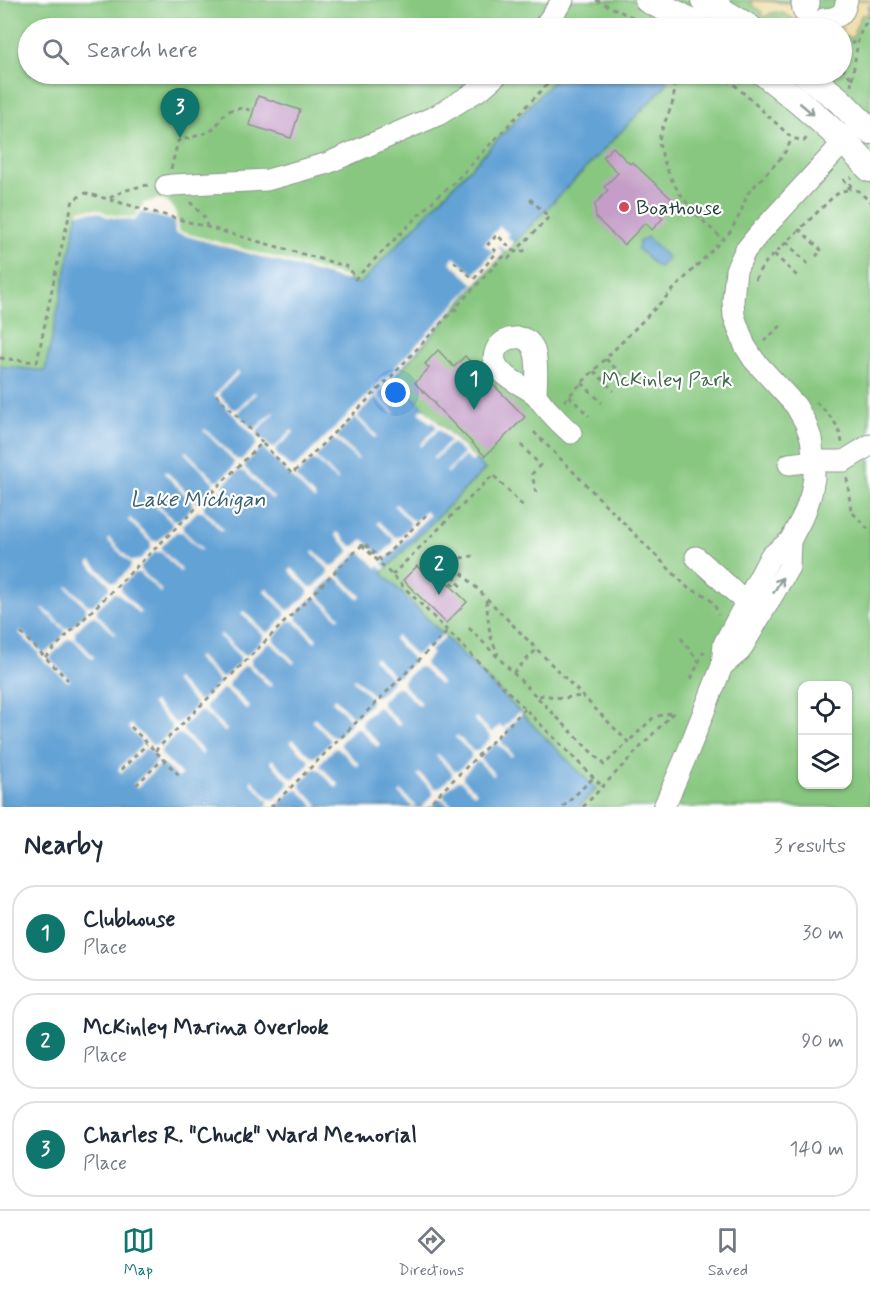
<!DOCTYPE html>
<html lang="en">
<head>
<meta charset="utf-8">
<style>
	body { margin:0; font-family:Mynerve,sans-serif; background:#f6f6f7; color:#1f2937 }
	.controls { position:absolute; right:18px; bottom:18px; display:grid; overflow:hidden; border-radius:12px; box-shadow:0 2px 4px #0004 }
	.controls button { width:54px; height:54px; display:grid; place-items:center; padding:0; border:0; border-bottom:2px solid #e0e1e3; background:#fff; color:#1f2937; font:30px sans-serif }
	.you { position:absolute; left:396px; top:393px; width:21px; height:21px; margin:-15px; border:4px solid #fff; border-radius:50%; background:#1a73e8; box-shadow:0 0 0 9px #1a73e833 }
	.badge { display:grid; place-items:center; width:39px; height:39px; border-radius:50%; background:#0f766e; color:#fff; font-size:20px; font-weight:700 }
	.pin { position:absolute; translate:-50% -50px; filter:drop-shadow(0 2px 3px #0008) }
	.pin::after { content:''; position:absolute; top:32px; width:21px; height:18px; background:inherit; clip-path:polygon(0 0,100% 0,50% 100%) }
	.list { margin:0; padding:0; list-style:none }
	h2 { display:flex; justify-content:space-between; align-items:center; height:78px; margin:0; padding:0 24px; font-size:26px }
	h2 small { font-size:20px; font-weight:400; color:#747a83 }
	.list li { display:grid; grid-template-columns:39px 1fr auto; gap:18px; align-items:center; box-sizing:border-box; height:96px; margin:0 12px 12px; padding:0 12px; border:2px solid #e0e1e3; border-radius:24px }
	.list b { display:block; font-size:22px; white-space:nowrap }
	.list p { margin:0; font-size:20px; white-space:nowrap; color:#747a83 }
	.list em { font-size:20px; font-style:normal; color:#747a83 }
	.icon { flex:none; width:33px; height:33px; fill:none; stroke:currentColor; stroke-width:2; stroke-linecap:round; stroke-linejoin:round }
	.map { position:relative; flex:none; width:870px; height:807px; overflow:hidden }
	.search { position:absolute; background:#fff; box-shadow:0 2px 4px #0004; left:18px; right:18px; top:18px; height:66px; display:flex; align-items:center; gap:15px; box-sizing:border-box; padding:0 21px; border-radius:33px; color:#747a83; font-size:22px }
	.sheet { height:402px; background:#fff }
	nav { display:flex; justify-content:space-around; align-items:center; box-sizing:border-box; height:84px; border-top:2px solid #e0e1e3; background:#fff; font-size:16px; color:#747a83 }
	nav a { display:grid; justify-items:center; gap:3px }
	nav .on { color:#0f766e }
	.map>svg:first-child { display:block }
	.green { fill:#87c77f; stroke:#53825a; stroke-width:1.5; fill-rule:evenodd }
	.sand { fill:#eeda9e; stroke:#868c69; stroke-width:1.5 }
	.water { fill:#63a2d5; stroke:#417084; stroke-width:1.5 }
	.pier { fill:#f7efdf }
	.building { fill:#c59dc8 }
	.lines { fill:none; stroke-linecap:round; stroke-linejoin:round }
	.minor-casing { stroke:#8b968a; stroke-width:23 }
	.major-casing { stroke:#8b968a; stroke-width:28 }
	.path { stroke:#8b968a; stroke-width:3; stroke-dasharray:4.5 4.5; stroke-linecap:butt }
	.minor { stroke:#fff; stroke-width:21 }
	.major { stroke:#fff; stroke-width:26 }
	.oneway { stroke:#8f9e9a }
	.poi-dot { fill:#d1495b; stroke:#fff; stroke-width:2 }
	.labels { text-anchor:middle; stroke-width:4.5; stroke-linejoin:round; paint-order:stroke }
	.poi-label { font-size:21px; fill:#1f3d34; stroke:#fff; text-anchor:start }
	.park-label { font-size:21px; fill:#3e664a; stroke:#fff }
	.water-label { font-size:22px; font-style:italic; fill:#37606c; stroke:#fff }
</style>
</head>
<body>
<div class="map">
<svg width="870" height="807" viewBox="0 0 870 807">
	<rect width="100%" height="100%" fill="#fff"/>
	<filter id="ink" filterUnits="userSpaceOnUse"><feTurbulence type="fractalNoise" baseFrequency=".0167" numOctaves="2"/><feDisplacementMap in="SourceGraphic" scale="12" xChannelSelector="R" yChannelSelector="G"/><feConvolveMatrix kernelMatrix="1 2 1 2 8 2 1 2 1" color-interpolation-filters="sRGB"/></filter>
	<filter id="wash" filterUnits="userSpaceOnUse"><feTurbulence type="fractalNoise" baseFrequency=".008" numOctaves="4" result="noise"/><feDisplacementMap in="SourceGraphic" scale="24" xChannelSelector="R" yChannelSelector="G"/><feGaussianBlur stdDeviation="1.35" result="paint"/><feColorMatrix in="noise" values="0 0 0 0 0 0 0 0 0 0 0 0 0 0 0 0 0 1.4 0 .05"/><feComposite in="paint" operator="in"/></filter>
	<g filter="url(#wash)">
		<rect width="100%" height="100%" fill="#f7efdf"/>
		<path class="green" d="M0,0H870V807H579L596,789L381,572L485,470L393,378L504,253L667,84V82L658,74H842V28H609L607,26L603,28H28V74H560L364,280L358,284L175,233L48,356L45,371L0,366ZM802,686H848V784H802Z"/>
		<g class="sand">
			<path d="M753,0L800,4L799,23C789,15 777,7 765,17L761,15L762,12L752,5Z"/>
			<polygon points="847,0 870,0 870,5 867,8 869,10 866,16 862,14 854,31 855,34 849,39 848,36 842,38 842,28 819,28"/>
		</g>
		<g class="water">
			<path d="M560,74H658L667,82V84L504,253L394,378L485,469L382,573L596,789L578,807H0V366L45,371L78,213L97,212L107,217L135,221L145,205C171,197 173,211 176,233L358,284L364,280Z"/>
			<polygon points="647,237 668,258 658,268 637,248 640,245 638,243 643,239 644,240"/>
		</g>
		<g class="pier">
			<polygon points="160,199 168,202 176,213 178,231 346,277 347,281 175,233 174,221 141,212 135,221 107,217 97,212 78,213 79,210 97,209 108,214 134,218 144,203"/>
			<polygon points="500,226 509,234 507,237 514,243 506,252 500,246 498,247 504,253 379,393 379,397 395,413 393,414 378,399 373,399 359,414 358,417 377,436 375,438 355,417 338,434 338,438 359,459 357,460 337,441 332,440 317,455 317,458 338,479 337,481 317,461 311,461 295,477 316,498 314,500 262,447 245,464 245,468 274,498 272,499 243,471 238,471 224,484 224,489 243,509 242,511 223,491 218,491 204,504 204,509 223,529 221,531 202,511 198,511 183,525 183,530 202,549 201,551 182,532 176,532 162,546 162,550 182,570 180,572 161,552 155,552 141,566 141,570 162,591 161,593 140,573 135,573 121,586 121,590 141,612 139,614 119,594 114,593 97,609 97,614 116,633 115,635 95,616 91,616 75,632 75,637 94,657 92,659 73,639 68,639 51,656 51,660 70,680 68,682 49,664 47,664 38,654 39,653 19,633 21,631 42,652 47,652 64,635 64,630 42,609 44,608 65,628 71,628 86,612 86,607 66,587 68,586 88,605 93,605 109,589 109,584 88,564 91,561 112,582 116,582 130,568 131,564 107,540 109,538 131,561 139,560 151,548 151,543 128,520 130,518 153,541 158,541 172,527 172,523 143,494 145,492 173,520 179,520 192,507 192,502 164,473 166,471 195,500 200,500 213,487 213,482 184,452 186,451 215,480 220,480 233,467 234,461 203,430 205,429 236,459 241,460 257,444 256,438 214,395 237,371 239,373 220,392 220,396 232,409 237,409 254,392 256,393 237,413 251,428 256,428 273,412 275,413 258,430 257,434 270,447 274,448 292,430 294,432 276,449 276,453 290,467 295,467 376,387 375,385 384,377 385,378 474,284 450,262 454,257 474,274 493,252 484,244"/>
			<polygon points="424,408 475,459 472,462 465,456 448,473 446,472 464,454 452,443 434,460 433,458 450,441 439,429 421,447 420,445 437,427 432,422 430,423 419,412"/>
			<polygon points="396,504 412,520 416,520 425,511 430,515 382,563 386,568 384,570 379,566 377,568 361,553 357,553 339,571 339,575 361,596 358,599 337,578 333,578 319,591 319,596 340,617 338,619 317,598 312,598 296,614 297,619 317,639 315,642 294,621 289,621 274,637 274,641 295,662 293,664 271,643 267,644 251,659 251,664 272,684 270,687 248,666 244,666 229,682 229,686 250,707 247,710 226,689 222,689 206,705 206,709 227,730 225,732 204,712 199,711 183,727 183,731 204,752 202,755 181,734 177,734 161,750 161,754 182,775 178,778 164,765 160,765 137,788 133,785 157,761 157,757 149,749 145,749 121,773 118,769 141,746 141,741 128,728 131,724 152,745 157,745 172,730 172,725 151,704 154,702 175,723 179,723 195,707 195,703 174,681 176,679 197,700 202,700 218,684 218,680 196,658 199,656 220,677 224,677 240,662 240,657 219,636 221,634 243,655 247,655 263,639 263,635 241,613 244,611 265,632 269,632 285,616 285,612 264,591 266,588 287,610 291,609 308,594 308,590 289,571 292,568 310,587 314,587 328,573 328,569 312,553 314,550 330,566 334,566 349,552 348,548 335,535 338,532 351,546 355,546 363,539 378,554 382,554 393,543 393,539 377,523 379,521 395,537 399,537 410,526 410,522 394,506"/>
			<polygon points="443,634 445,637 430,651 433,654 425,662 426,666 442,683 440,685 421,667 417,667 403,681 403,685 422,703 419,706 400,687 396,687 382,701 382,705 401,724 398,726 379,707 376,708 362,721 362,726 380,744 377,747 359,728 355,728 341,742 341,746 359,764 357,767 338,748 335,748 321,762 320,766 339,785 336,788 318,769 314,769 300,783 300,787 318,805 316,807 315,807 298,790 293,790 279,803 279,807 267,807 268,805 268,801 250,782 252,780 270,799 275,799 288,785 288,781 270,762 272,759 291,778 295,778 309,764 309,760 290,742 293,739 312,757 315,757 330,743 330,739 312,721 314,718 333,737 337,737 351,723 350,719 332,701 335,698 353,717 357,717 371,703 371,698 353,680 355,678 374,696 378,696 392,682 392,679 373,659 376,657 394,676 399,676 413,662 412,658 394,639 397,636 414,654 418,654 425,646 428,649"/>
			<polygon points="519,712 522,714 506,730 508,733 501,739 502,743 513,755 511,757 498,744 494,744 481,757 482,761 495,774 493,776 479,762 476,762 463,775 463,779 477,792 474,794 461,781 457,781 444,793 444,798 454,807 450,807 442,799 438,799 431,807 413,807 399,793 401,791 417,807 421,807 433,795 433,791 417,775 419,773 435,788 439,788 452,776 452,772 436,756 438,754 454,770 459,770 471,758 471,753 455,737 457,735 473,751 477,751 490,739 489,735 474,719 476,717 490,731 493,732 500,725 503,728"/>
		</g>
		<g id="blocks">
			<g class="building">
				<polygon points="258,96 300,110 291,138 249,125"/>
				<polygon points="613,147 630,164 632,162 674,201 660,215 663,218 652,230 645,223 624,245 596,218 595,204 608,190 604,187 618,173 603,157"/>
				<polygon points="438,350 454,367 465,356 525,417 485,456 434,404 435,403 415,383 429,368 425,364"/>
				<polygon points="417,566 425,574 432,567 467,602 446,623 403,580"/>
			</g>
		</g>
	</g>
	<g filter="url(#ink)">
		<use href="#blocks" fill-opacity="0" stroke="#8b968a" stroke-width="1.5"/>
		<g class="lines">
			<g class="minor-casing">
				<g id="minor">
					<path d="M809,0V4H802C803,15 809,17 814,26L824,19L833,18L840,15L844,10L847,0"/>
					<polyline points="543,28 563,0"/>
					<polyline points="166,186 173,185 267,180 328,163 438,115 482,88 498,74"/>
					<path d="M536,395C536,377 543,335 515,338C507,338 499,343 496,350C486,373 524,384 536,395C540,400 544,406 548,410C555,418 563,426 571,433"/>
					<polyline points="789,464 814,461 844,461 870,445"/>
					<polyline points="696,557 756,611"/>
					<polyline points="722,666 740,651 789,567 790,541"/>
					<polyline points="664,807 687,754 722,666 724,644 770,557 790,541 805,512 811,494 814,478 814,461 811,438 805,422 796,406 754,360 745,346 734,316 733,300 736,270 745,251 758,235 853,132"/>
				</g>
			</g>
			<g class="major-casing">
				<g id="major">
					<polyline points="648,0 679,15 701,28"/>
					<polyline points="704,0 750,28"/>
					<path d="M765,74C802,103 839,134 870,169"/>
					<polyline points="806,74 839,100 870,131"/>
				</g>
			</g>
			<g class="path">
				<polyline points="596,0 638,20"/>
				<polyline points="644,23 654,28"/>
				<polyline points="770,24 780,28"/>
				<polyline points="600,28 605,24 633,24 638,28"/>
				<polyline points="842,46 858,41"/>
				<polyline points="842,67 852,79 851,86"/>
				<path d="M673,74C674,83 675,92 673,101C669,115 661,127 659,141C659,145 661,150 662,154C671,190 696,216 723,239"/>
				<polyline points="720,74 737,87 792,138 804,141 809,135"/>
				<polyline points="852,79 858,41 861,31 870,16"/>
				<path d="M171,169L178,141C188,138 208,134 215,128C217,126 219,121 220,120C227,108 238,107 250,110"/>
				<polyline points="843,179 850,189 859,191 870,202"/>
				<path d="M110,198C123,190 135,187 149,185"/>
				<polyline points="530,199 549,217 515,252 530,250"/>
				<polyline points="190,202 205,218 207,227"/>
				<polyline points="799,229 822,251 816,256"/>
				<polyline points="786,242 808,264"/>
				<polyline points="774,254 797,276"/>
				<polyline points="755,280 760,270 766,262 833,197 840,192 850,189 851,178 852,177"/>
				<polyline points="454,308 460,314"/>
				<polyline points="764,341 783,324"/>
				<polyline points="0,358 37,362 56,270 73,200 86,193 349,267 355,279 440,194 449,188 557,74"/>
				<polyline points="606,359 626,379"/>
				<polyline points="594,371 614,391"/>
				<polyline points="582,383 602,403"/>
				<polyline points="216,395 259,438 262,443"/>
				<polyline points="569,396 589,416"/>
				<polyline points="564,401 730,232 740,214 748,193 780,159 787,149 792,138"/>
				<path d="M816,402C830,416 839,423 842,443"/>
				<path d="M534,432L689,589C703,593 715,599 718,615"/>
				<polyline points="521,445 540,465 532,474 536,493"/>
				<polyline points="847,478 851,511 870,531"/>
				<polyline points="362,545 603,787"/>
				<polyline points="449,560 628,742 604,765 537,697"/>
				<polyline points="438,571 446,579 458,587 460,585 446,563"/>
				<polyline points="438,571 449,560 473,556"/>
				<polyline points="392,575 493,475 523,506"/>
				<polyline points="486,600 490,635 498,655"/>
				<polyline points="469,628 537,697 543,695 562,698 583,696"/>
				<polyline points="21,633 68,680"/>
				<polyline points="681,638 699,662"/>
				<polyline points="45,657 262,443 292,474 388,380 503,257 507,260 515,252 497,235 488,244 497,252 474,279 454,261"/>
				<polyline points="513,673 537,649"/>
				<polyline points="691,679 704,651"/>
				<polyline points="131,727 179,775"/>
				<polyline points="155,751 364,543 381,560 426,515"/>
				<polyline points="121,770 147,744"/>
				<polyline points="136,785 163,759"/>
				<polyline points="271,807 448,631"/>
				<polyline points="426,807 525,709"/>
				<polyline points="563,807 593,778"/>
				<polyline points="583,807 674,712 654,717 628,742"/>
			</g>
			<use href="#minor" class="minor"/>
			<use href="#major" class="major"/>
		</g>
		<defs><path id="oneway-shaft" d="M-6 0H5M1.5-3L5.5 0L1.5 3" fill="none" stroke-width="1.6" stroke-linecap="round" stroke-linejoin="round" transform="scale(1.5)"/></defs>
		<g class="oneway">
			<use href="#oneway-shaft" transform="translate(807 109) rotate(40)"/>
			<use href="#oneway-shaft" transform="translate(778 585) rotate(-60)"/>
		</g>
	</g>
	<circle class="poi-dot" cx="624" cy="207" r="6"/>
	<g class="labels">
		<g class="poi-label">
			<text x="636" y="214">Boathouse</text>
		</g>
		<g class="park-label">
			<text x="667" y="386">McKinley Park</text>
		</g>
		<g class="water-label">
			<text x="198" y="506">Lake Michigan</text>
		</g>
	</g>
</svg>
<div class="controls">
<button><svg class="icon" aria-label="locate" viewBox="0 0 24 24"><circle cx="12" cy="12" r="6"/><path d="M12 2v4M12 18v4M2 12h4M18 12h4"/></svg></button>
<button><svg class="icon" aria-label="layers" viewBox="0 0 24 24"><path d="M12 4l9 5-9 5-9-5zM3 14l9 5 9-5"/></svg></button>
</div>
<div class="you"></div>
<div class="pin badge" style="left:474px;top:410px">1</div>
<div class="pin badge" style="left:439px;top:595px">2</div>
<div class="pin badge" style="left:180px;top:138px">3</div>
<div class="search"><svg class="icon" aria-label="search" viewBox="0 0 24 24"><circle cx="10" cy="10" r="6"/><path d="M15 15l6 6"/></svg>Search here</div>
</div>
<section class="sheet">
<h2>Nearby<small>3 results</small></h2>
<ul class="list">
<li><span class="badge">1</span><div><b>Clubhouse</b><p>Place</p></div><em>30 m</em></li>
<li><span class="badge">2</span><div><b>McKinley Marina Overlook</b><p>Place</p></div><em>90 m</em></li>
<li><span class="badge">3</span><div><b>Charles R. &quot;Chuck&quot; Ward Memorial</b><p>Place</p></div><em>140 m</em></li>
</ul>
</section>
<nav>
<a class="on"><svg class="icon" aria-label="map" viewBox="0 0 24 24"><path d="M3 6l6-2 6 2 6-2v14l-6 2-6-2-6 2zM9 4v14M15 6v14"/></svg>Map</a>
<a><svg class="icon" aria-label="directions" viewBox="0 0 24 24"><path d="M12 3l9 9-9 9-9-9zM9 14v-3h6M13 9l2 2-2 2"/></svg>Directions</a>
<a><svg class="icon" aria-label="saved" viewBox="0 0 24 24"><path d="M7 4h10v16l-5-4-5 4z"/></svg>Saved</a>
</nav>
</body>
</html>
